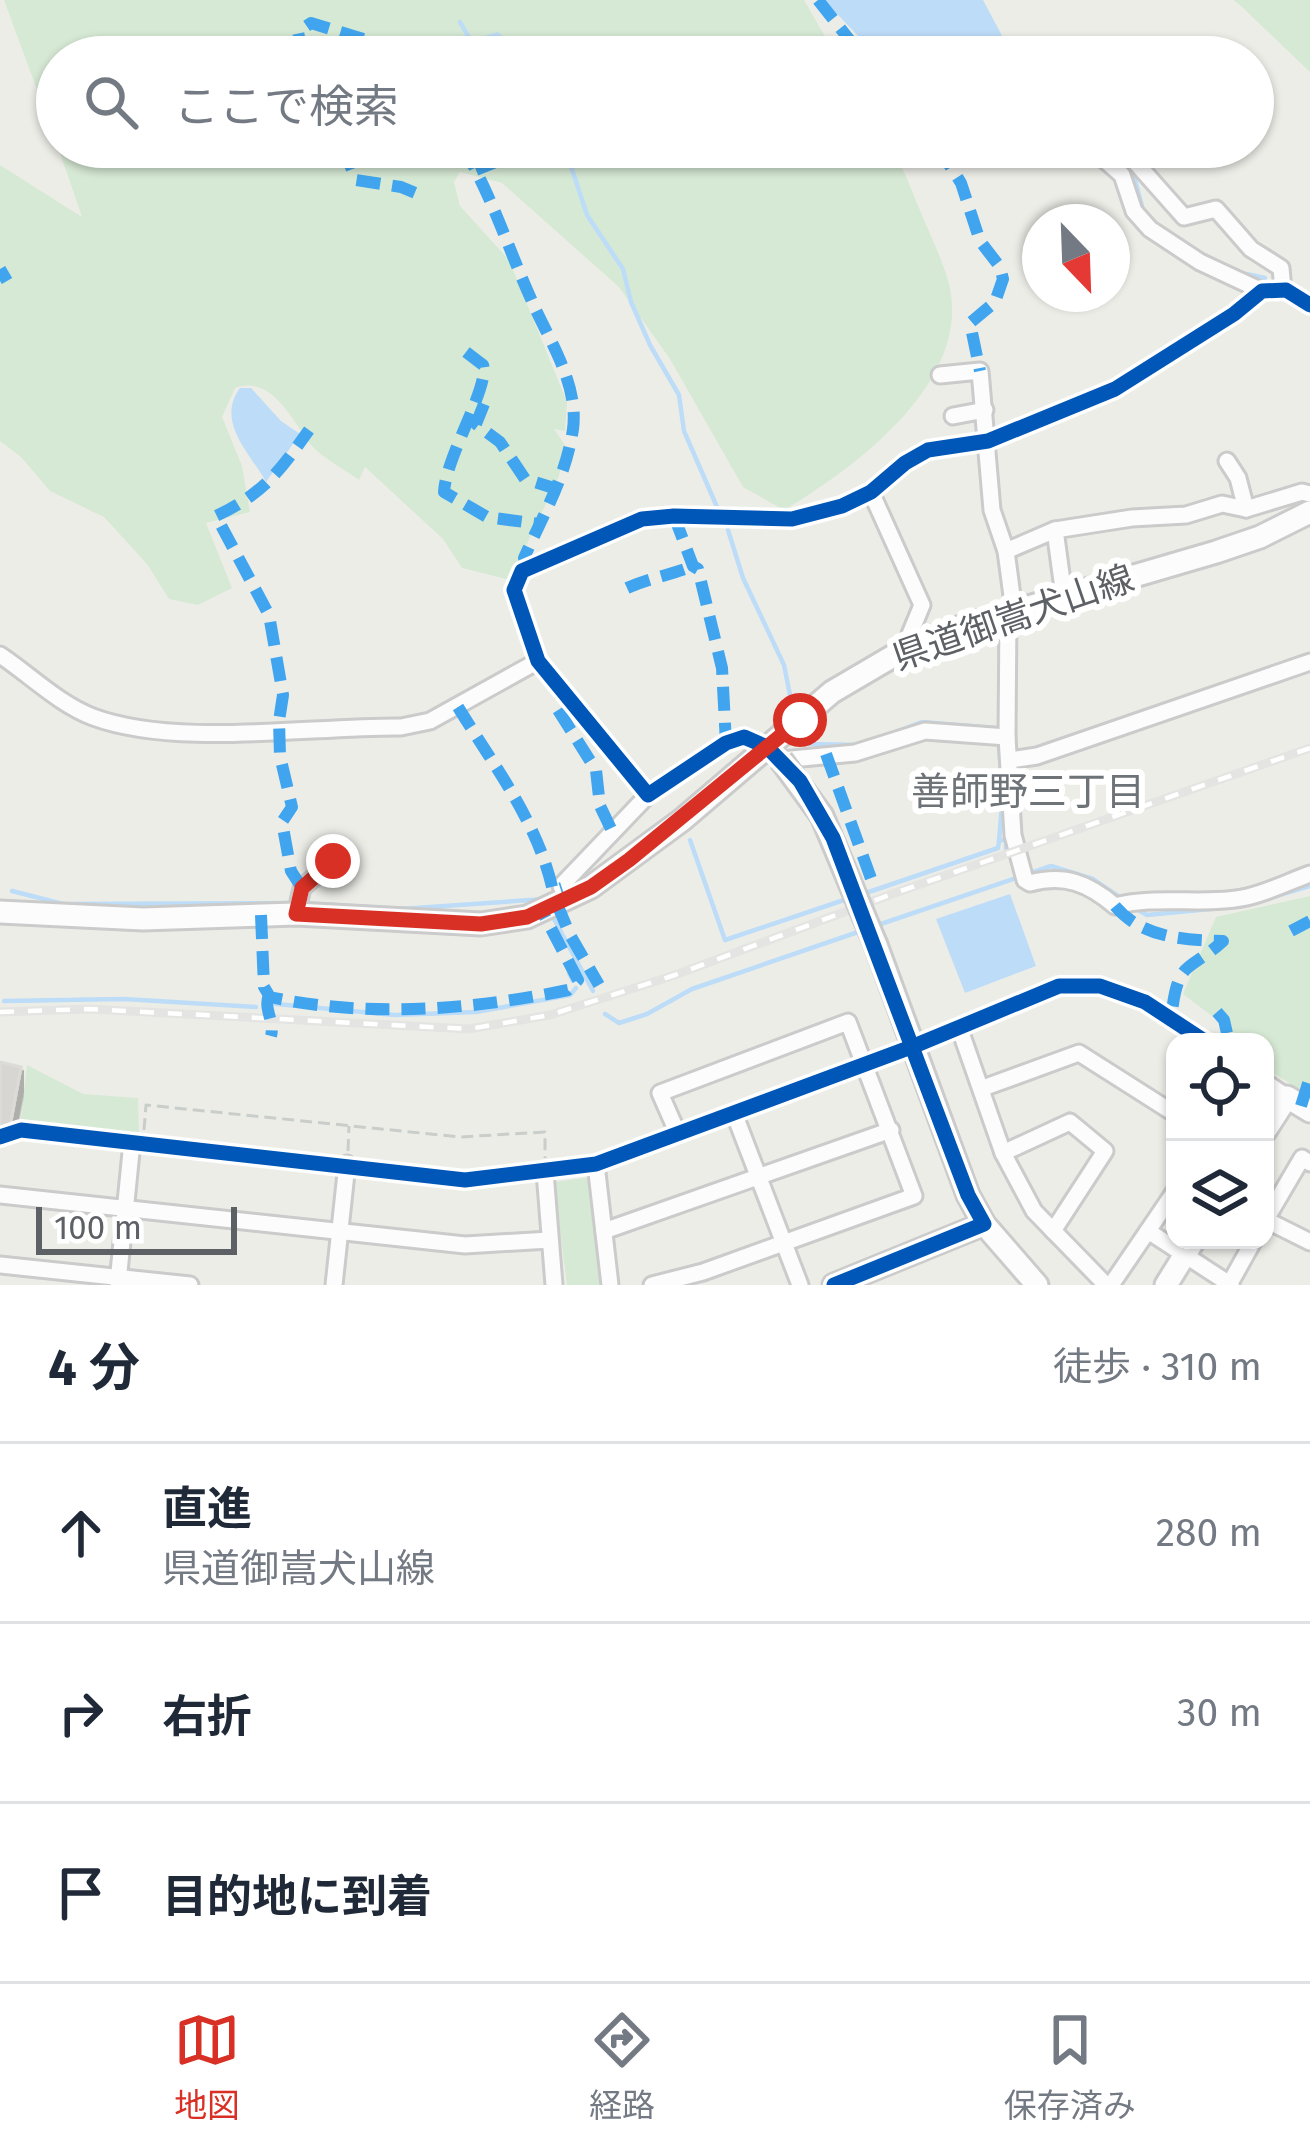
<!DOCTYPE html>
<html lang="ja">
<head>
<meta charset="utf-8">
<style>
	body { margin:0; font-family:"Fira Sans","Noto Sans JP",sans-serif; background:#f6f6f7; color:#1f2937 }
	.controls { position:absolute; right:36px; bottom:36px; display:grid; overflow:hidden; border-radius:24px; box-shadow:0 3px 9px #0004 }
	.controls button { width:108px; height:108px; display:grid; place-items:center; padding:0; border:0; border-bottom:3px solid #e0e1e3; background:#fff; color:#1f2937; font:60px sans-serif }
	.compass { position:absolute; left:1022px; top:204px; width:108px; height:108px; border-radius:50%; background:#fff; box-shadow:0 3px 9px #0004; rotate:157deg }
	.scale { position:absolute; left:36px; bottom:30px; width:201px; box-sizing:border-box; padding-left:12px; border:6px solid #5d6166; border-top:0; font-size:33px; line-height:42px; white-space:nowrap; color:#5d6166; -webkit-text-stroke:9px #fff; paint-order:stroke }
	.stop { position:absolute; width:36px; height:36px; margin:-27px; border:9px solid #d93025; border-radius:50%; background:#fff }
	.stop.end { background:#d93025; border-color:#fff; box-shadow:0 3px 12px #0008 }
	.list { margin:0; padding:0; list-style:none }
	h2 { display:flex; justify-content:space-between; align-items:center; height:156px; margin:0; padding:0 48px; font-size:51px }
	h2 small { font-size:39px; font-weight:400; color:#747a83 }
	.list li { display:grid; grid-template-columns:78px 1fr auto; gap:36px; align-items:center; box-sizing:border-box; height:180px; padding:0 48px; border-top:3px solid #e0e1e3 }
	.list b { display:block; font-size:45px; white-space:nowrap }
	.list p { margin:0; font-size:39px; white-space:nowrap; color:#747a83 }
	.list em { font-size:39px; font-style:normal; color:#747a83 }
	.icon { flex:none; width:66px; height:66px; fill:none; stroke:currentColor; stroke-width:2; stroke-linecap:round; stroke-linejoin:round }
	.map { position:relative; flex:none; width:1310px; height:1285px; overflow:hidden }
	.search { position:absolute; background:#fff; box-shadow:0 3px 9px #0004; left:36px; right:36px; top:36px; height:132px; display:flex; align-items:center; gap:30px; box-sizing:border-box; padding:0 42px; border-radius:66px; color:#747a83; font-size:45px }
	.sheet { height:696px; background:#fff }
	nav { display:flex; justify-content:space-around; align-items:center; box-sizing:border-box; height:168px; border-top:3px solid #e0e1e3; background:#fff; font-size:33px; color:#747a83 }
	nav a { display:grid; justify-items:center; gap:6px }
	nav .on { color:#d93025 }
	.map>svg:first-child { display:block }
	.green { fill:#d6e9d4 }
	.water { fill:#bddcf7 }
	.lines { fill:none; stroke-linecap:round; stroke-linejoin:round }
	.stream { stroke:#bddcf7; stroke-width:4.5 }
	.building { fill:#d7d6d3; stroke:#dcdbd7; stroke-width:3; filter:url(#shadow) }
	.minor-casing { stroke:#cacbca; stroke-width:21 }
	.tertiary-casing { stroke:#cacbca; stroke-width:27 }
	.secondary-casing { stroke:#cacbca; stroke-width:27 }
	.path { stroke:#c9cecb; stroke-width:3; stroke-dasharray:12 6; stroke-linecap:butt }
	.minor { stroke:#fcfcfc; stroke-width:15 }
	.tertiary { stroke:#fcfcfc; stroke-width:21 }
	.secondary { stroke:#fcfcfc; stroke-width:21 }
	.rail-casing { stroke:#e4e4e3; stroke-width:9 }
	.rail { stroke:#fff; stroke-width:4.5; stroke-dasharray:14; stroke-linecap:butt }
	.tertiary-bridge-casing { stroke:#cacbca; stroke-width:27; stroke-linecap:butt }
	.tertiary-bridge { stroke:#fcfcfc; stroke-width:21 }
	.quiet { stroke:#40a5ee; stroke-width:12; stroke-dasharray:24 12; stroke-linecap:butt }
	.cycleway-casing { stroke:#fff; stroke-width:22 }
	.cycleway { stroke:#0057b8; stroke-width:15 }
	.route { stroke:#d93025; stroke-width:15 }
	.labels { text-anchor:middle; stroke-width:12; stroke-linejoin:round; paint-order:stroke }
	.street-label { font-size:36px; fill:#5d6166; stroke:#fff }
	.neighbourhood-label { font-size:39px; fill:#6e7378; stroke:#fff }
</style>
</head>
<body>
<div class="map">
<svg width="1310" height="1285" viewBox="0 0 1310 1285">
	<defs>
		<filter id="shadow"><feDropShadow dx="5.5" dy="5.5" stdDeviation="0" flood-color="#0004"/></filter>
	</defs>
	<rect width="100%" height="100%" fill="#edede8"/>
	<g class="green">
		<polygon points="4,0 804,0 837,57 57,57 57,144"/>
		<polygon points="1233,0 1310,0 1310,72 1241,6"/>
		<path d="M58,147H891C904,168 912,192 922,215C931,237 943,261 949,284C973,381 855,468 784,510L743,487L670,359L619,287L502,183L460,172L454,182L460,206L509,260L567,402L565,431L554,429L565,445L559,476L510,580L462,568L443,539L365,467L359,480C344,469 324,459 312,446C293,423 273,374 235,388L222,417L242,466L250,512L206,523L232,588L198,605L169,599L147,564L104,517L50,491L21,457L0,441V165L82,217Z"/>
		<polygon points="1310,896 1310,1096 1265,1068 1265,1042 1237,1042 1237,1035 1183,994 1216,917"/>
		<polygon points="27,1065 83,1094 138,1098 139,1136 20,1126"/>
		<polygon points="592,1177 606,1285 567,1285 554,1182"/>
	</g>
	<g class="water">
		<polygon points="824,0 983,0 1008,47 990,57 878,57"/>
		<polygon points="498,32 524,57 448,57 470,40"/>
		<path d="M240,388H251L281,421L300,434L266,482C251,454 215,422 240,388Z"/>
		<polygon points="1010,894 1036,966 965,993 936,919"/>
	</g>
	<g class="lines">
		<g class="stream">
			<polyline points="460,22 472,43"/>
			<polyline points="1008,47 1014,57"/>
			<polyline points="569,160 587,215 623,269 631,302 650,345 679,395 684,431 717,507"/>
			<polyline points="1127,172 1135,180 1143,210"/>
			<polyline points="1195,250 1222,264"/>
			<polyline points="1237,272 1265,278"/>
			<polyline points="728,530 743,578 784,665 793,710"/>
			<polyline points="799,736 808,744 860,745"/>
			<polyline points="882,737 922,722 995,728"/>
			<polyline points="690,840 725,940 847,899"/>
			<polyline points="999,841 1003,792 999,747"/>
			<polyline points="12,891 63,904 293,903"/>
			<polyline points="863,894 998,848 999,841 1006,839 1006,849"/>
			<polyline points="304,903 401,909 545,899"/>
			<polyline points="1250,904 1310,886"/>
			<polyline points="1133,907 1147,915 1232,907"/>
			<polyline points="553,917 593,991"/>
			<polyline points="878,925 1051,866 1093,879 1124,900"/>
			<polyline points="572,973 569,973 573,981"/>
			<polyline points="4,1001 124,999 256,1007"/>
			<polyline points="276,1004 395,1015 476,1012 570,995 576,988"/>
			<polyline points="605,1014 619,1023 647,1014 692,989 861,931"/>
		</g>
	</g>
	<polygon class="building" points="0,1062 21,1067 10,1126 0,1129"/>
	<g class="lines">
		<g class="minor-casing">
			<g id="minor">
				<polyline points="1090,147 1122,175 1134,211 1150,229 1200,262 1262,291"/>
				<polyline points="1129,155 1184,217 1216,209 1251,249 1281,268 1283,290"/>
				<polyline points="940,375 980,371 992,510 1006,551 1014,611"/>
				<polyline points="953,416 985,410"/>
				<polyline points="1227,461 1238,478 1246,509"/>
				<polyline points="871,492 922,605 910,634 912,645"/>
				<polyline points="1055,530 1064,596"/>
				<polyline points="1006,551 1055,530 1132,518 1186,515 1222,504 1246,509 1302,492 1310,494"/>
				<path d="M1008,613L1007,737L1013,835L1025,880L1030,883C1065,874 1088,883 1115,906C1156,895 1205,906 1247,897C1269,892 1290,881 1310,874"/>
				<path d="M0,655C30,675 59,704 93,717C177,748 310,726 401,727L430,721L538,661"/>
				<polyline points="767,747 744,737 726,743 648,795 538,661 514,590 522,571 642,519 674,516 792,519 842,506 871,492 905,463 928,450 988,441 1115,389 1234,314 1262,291 1286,290 1310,305"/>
				<polyline points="781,760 855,753 925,731 1007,737"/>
				<polyline points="1010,760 1037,756 1310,662"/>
				<polyline points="567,900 561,886 648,795"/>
				<polyline points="296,914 302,888 333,861"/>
				<polyline points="959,1027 1003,1153 1034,1211 1106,1285"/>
				<polyline points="1265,1082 1287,1097"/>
				<polyline points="983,1088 1079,1053 1175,1114"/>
				<polyline points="734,1113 800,1285"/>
				<polyline points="0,1137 21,1130 465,1180 596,1164 914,1046 1059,986 1100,986 1145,1002 1206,1042"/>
				<polyline points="1003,1153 1070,1122 1105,1151 1053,1231"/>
				<polyline points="596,1164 610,1285"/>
				<polyline points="545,1172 554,1285"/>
				<polyline points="0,1195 465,1245 549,1240"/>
				<polyline points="1266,1220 1310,1242"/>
				<polyline points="1265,1221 1302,1158 1310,1163"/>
				<polyline points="604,1231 891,1130"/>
				<polyline points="1148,1231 1231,1285"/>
				<polyline points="0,1265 190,1285"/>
				<polyline points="118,1282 132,1142"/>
				<polyline points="334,1285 347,1164"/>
				<polyline points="652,1285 703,1272 914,1196 848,1022 660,1093 678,1134"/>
				<polyline points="1111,1285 1175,1191"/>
				<polyline points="1229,1285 1254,1240"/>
			</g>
		</g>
		<g class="tertiary-casing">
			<g id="tertiary">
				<polyline points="1265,1131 1287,1097 1310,1111"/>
				<polyline points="984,1224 1037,1285"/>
				<polyline points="834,1285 984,1224 968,1195 876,945"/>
				<polyline points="1166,1285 1194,1240"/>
			</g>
		</g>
		<g class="secondary-casing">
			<polyline id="secondary" points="0,912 143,919 296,914 481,924 527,917 591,887 682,820 832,692 912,645 967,625 1216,552 1260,537 1310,512"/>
		</g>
		<g class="path">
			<polyline points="144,1130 146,1105 460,1137 545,1132 545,1158"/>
			<polyline points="348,1151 349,1126"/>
		</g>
		<use href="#minor" class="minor"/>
		<use href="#tertiary" class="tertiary"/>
		<use href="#secondary" class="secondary"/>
		<g class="rail-casing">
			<polyline id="rail" points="0,1012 89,1009 469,1029 550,1015 675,975 895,893 1310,748"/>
		</g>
		<use href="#rail" class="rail"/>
		<g class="tertiary-bridge-casing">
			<polyline id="tertiary-bridge" points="781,760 822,816 876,945"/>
		</g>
		<use href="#tertiary-bridge" class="tertiary-bridge"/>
		<g class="quiet">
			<polyline points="818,0 863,57"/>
			<polyline points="303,57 298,32 311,23 422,57"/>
			<polyline points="343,147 356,180 401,187 418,194"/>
			<path d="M463,147C492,196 508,248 531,299C548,339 579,383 573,429C566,477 543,515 524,558L527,568"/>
			<polyline points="938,147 961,183 980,241 1000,267 1003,279 995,302 970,323 980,371"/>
			<polyline points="476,170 533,147"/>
			<polyline points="0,269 7,281"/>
			<path d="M466,352L483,365C490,386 446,456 444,492L487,517L539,524"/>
			<polyline points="484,404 476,424 500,442 525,479 557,489"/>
			<polyline points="674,516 693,566 698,569 722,668 726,743"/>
			<path d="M627,588C649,578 671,575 693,566"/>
			<path d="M458,707C494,766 538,822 553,891L562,888"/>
			<polyline points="558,710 596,770 600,806 613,833"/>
			<polyline points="826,754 873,884"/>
			<path d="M302,888L291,871L282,822L292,807L280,756L279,721L283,695L269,615L216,516C264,493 279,472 309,430"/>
			<polyline points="557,904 570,935 599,985"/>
			<path d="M1115,906C1142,938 1184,940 1223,941C1187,974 1178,957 1171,1019"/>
			<path d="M261,915L264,987L270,997C367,1018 471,1010 568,990L578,980L542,911"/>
			<polyline points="1291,931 1310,921"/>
			<path d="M269,995C263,1009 275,1021 271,1036"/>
			<polyline points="1217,1012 1224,1020 1229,1042"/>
			<polyline points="1301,1106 1310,1077"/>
		</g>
		<g class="cycleway-casing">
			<g id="cycleway">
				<polyline points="0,1137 21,1130 465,1180 596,1164 914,1046 1059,986 1100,986 1145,1002 1206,1042"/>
				<polyline points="834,1285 984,1224 968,1195 833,838 800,781 767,747 744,737 726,743 648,795 538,661 514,590 522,571 642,519 674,516 792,519 842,506 871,492 905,463 928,450 988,441 1115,389 1234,314 1262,291 1286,290 1310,305"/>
			</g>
		</g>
		<use href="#cycleway" class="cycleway"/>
	</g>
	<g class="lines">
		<polyline class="route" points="333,861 302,888 296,914 481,924 527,917 591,887 629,860 800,720"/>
	</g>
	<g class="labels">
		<g class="street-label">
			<text transform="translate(1013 617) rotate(-19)" y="13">県道御嵩犬山線</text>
		</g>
		<g class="neighbourhood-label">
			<text x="1028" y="805">善師野三丁目</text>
		</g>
	</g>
</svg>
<div class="controls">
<button><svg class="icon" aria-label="locate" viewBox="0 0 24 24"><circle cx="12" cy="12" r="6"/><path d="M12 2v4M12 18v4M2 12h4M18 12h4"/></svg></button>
<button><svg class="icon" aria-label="layers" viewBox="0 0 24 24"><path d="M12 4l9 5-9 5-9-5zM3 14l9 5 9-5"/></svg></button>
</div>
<svg class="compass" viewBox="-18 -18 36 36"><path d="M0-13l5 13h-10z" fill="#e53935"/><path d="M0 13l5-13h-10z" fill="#747a83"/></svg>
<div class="scale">100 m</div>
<div class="stop" style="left:800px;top:720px"></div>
<div class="stop end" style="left:333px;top:861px"></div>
<div class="search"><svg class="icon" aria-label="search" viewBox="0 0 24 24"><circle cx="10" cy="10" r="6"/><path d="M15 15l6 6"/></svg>ここで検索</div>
</div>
<section class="sheet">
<h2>4 分<small>徒歩 · 310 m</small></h2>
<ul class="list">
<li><svg class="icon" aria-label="ahead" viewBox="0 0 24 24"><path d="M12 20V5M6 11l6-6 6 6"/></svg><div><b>直進</b><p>県道御嵩犬山線</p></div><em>280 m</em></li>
<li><svg class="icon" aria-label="right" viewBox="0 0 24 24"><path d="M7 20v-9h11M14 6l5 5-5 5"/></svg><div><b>右折</b></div><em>30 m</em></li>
<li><svg class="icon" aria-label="arrive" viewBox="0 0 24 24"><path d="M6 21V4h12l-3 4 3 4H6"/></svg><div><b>目的地に到着</b></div></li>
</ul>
</section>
<nav>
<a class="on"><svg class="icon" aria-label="map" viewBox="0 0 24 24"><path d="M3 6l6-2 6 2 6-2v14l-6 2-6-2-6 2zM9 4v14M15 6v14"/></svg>地図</a>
<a><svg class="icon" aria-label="directions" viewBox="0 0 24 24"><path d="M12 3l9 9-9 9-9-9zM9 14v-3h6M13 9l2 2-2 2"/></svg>経路</a>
<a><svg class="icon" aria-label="saved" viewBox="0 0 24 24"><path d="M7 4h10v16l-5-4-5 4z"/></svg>保存済み</a>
</nav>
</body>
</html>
